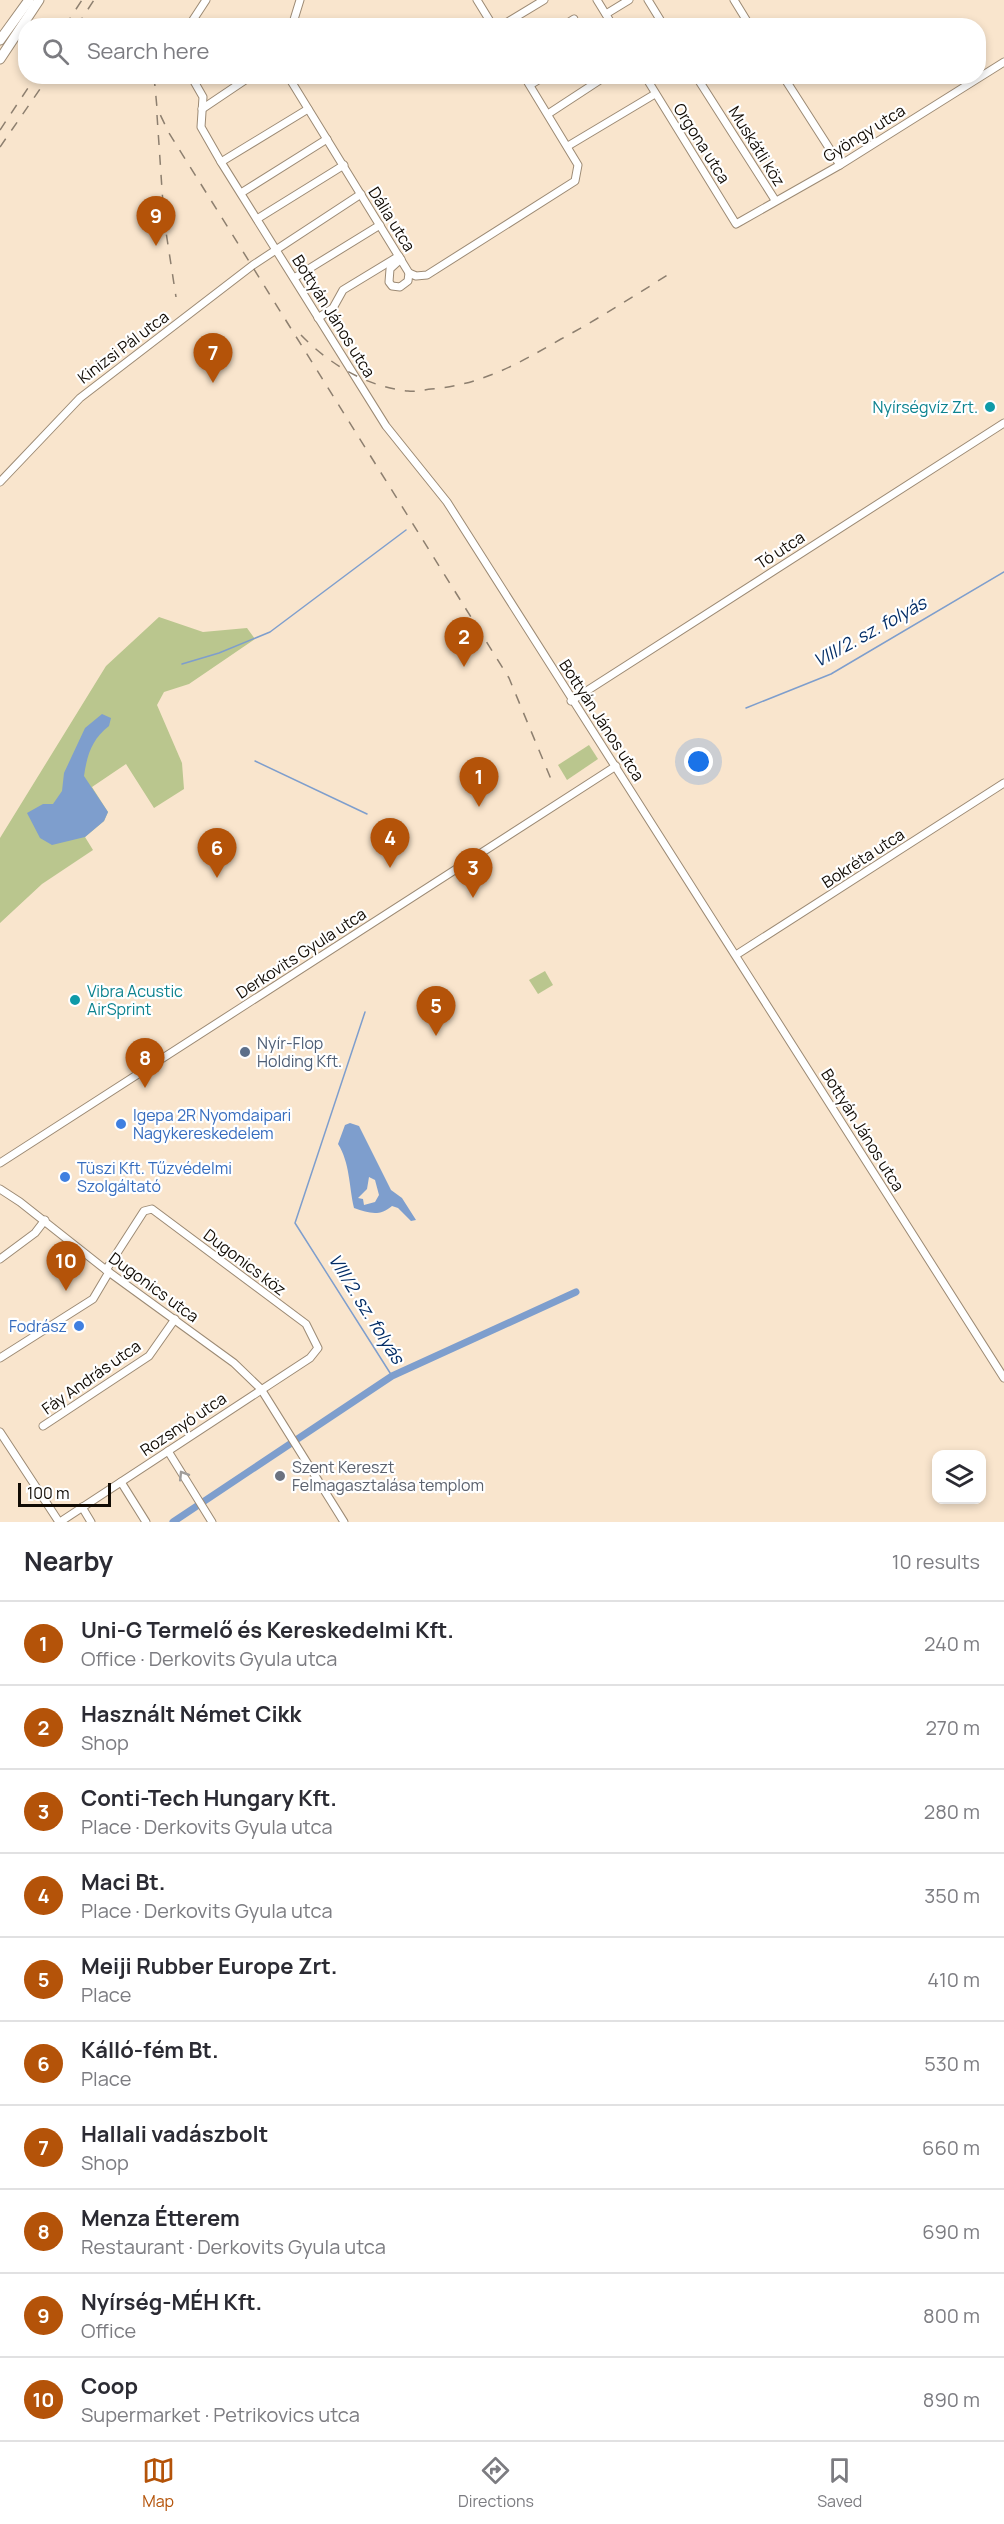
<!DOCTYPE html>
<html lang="en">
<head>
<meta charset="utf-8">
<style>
	body { margin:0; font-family:Manrope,sans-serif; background:#f2f2f3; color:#2b2b33 }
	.controls { position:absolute; right:18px; bottom:18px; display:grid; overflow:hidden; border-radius:12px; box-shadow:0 3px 9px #0003 }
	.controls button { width:54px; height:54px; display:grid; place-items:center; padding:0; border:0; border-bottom:2px solid #e1e1e2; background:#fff; color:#2b2b33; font:30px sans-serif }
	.scale { position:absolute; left:18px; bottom:15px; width:93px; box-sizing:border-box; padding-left:6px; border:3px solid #110b04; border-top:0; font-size:16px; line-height:21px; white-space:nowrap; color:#110b04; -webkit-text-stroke:4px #fff; paint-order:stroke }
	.you { position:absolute; left:699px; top:762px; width:21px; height:21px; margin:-15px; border:4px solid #fff; border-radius:50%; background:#1a73e8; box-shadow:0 0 0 9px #1a73e833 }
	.badge { display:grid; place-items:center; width:39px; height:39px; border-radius:50%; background:#b45309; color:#fff; font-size:20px; font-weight:700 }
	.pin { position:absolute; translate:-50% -50px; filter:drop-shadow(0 2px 3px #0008) }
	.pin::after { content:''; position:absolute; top:32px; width:21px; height:18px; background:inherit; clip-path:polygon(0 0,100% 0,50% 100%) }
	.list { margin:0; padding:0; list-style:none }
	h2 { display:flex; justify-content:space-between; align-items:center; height:78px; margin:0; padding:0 24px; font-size:26px }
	h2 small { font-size:20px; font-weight:400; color:#7c7c81 }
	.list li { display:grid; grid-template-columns:39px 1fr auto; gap:18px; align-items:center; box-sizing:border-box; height:84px; padding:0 24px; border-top:2px solid #e1e1e2 }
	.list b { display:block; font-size:22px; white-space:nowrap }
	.list p { margin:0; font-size:20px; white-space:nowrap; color:#7c7c81 }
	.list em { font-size:20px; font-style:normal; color:#7c7c81 }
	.icon { flex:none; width:33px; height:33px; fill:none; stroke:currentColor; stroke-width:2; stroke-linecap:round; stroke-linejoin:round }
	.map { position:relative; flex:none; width:1004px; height:1522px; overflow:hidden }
	.search { position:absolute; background:#fff; box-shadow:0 3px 9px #0003; left:18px; right:18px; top:18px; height:66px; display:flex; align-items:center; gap:15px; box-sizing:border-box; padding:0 21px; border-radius:24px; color:#7c7c81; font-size:22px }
	.sheet { height:918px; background:#fff }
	nav { display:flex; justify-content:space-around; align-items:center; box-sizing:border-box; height:84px; border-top:2px solid #e1e1e2; background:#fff; font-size:16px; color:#7c7c81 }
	nav a { display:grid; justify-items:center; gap:3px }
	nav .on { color:#b45309 }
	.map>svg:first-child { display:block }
	.green { fill:#bac68e }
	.water { fill:#7e9ecd; fill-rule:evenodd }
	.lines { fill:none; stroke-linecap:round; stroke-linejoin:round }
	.stream { stroke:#7e9ecd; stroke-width:1.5 }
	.canal { stroke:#7e9ecd; stroke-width:7 }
	.street-casing { stroke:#9c8a74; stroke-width:9 }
	.secondary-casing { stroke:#9c8a74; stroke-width:11 }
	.street { stroke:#fff; stroke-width:7 }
	.secondary { stroke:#fff; stroke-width:9 }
	.rail { stroke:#8d7f6f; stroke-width:1.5; stroke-dasharray:10 10; stroke-linecap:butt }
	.oneway { stroke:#a09d9b }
	.culture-dot { fill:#0f9aa8; stroke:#fff; stroke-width:2 }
	.service-dot { fill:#5c6f8a; stroke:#fff; stroke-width:2 }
	.shop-dot { fill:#3f7fe0; stroke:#fff; stroke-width:2 }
	.worship-dot { fill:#6b7280; stroke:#fff; stroke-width:2 }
	.labels { text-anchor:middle; stroke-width:4.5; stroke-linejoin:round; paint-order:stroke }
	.street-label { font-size:16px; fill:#110b04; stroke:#fff }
	.culture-label { font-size:16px; fill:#0d838f; stroke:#fff; text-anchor:end }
	.service-label { font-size:16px; fill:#4e5e75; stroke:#fff; text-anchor:start }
	.shop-label { font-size:16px; fill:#366cbe; stroke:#fff; text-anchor:start }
	.worship-label { font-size:16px; fill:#5b616d; stroke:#fff; text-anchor:start }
	.water-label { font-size:18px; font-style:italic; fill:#032d66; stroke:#fff }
</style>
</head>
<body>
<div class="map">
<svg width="1004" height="1522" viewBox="0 0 1004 1522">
	<rect width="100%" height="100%" fill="#f9e5cd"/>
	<g class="green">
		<polygon points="159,617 203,632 247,628 255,639 189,684 164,692 157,705 182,763 184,789 154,808 126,764 92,787 108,812 104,821 85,837 93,850 42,884 0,923 0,838 106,666"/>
		<polygon points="589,745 598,759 567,780 558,765"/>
		<polygon points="545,971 553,985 538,994 529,980"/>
	</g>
	<g class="water">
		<path d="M102,714L111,718L109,726C92,739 87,755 84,776L108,812L104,821L85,837L52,845L40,838L27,813L43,804H53L62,791L64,773L85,728Z"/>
		<path d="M350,1123L359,1126L391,1190L402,1198L416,1220L411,1221L398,1208L392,1206C379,1217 369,1213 354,1208C349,1186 350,1163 338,1144L345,1125ZM369,1177L375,1180L379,1195L375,1202L364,1205L363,1199L358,1198L367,1189Z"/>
	</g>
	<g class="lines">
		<g class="stream">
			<polyline points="182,664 219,653 270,632 406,530"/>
			<polyline points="746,708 831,674 1004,572"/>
			<polyline points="255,761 367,814"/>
			<polyline points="365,1012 295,1223 392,1376"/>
		</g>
		<polyline class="canal" points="173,1522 392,1376 576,1292"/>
		<g class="street-casing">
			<g id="street">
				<polyline points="477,0 493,26"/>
				<polyline points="597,0 613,26"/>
				<polyline points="648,0 664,26"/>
				<polyline points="734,0 750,26"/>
				<polyline points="606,14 629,0"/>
				<polyline points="189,26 206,0"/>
				<polyline points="292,26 300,0"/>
				<polyline points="501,26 544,0"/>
				<polyline points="563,26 574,19"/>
				<polyline points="191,76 203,97 201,127 221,162 386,426 447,502 1004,1378"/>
				<polyline points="288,76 409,273 416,276 427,275 575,181 578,165 524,76"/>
				<polyline points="645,76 736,224 840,165 1004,62"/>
				<polyline points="696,76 775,200"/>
				<polyline points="783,76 840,165"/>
				<polyline points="530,85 545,76"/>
				<polyline points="202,109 251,76"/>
				<polyline points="548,114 606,76"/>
				<polyline points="568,146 655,94"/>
				<polyline points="221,162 308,109"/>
				<polyline points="241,193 327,139"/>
				<polyline points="257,219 344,165"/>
				<polyline points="401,259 390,269 389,282 392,286 400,287 408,281 409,273"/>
				<polyline points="294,278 380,225"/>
				<polyline points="318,318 333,308 343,290 399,256"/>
				<polyline points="0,482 80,398 253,265 361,194"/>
				<polyline points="571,701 1004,423"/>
				<polyline points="736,955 1004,783"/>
				<polyline points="0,1163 616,766"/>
				<polyline points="0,1189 20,1202 106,1270 234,1363 261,1389 344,1522"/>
				<polyline points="0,1259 35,1233 45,1220"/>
				<polyline points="0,1358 93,1299 109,1272"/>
				<polyline points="43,1426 149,1356 175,1319"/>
				<polyline points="0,1432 59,1522"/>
				<polyline points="168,1451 212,1522"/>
				<polyline points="121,1482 146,1522"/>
				<polyline points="82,1507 91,1522"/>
				<polyline points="60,1522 310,1358 318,1348 306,1324 152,1209 144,1211 106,1270"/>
			</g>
		</g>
		<g class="secondary-casing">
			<g id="secondary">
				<polyline points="0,40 29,0"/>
				<polyline points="0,59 39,0"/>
			</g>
		</g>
		<use href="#street" class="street"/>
		<use href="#secondary" class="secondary"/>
		<g class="rail">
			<polyline points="65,26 82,0"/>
			<polyline points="77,26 94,0"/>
			<polyline points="157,26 158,20"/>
			<polyline points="154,76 157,108 169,133 509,678 553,784"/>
			<polyline points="157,115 164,219 176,297"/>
			<polyline points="0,130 36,76"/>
			<polyline points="0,147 49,76"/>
			<path d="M301,335C329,364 367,387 408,391C415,392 423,390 431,389C481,385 518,364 561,339C600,318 637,294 674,271"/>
		</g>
	</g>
	<defs><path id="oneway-chevron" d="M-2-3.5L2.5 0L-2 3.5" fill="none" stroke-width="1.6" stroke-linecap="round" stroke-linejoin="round" transform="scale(1.5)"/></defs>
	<use class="oneway" href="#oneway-chevron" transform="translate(183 1475) rotate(-122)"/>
	<g class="culture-dot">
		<circle cx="990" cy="407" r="6"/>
		<circle cx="75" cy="1000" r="6"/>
	</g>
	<circle class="service-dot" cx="245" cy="1052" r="6"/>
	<g class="shop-dot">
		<circle cx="121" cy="1124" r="6"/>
		<circle cx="65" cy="1177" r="6"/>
		<circle cx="79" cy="1326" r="6"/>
	</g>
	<circle class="worship-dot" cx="280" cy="1476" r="6"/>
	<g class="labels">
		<g class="street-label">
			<text transform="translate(864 133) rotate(-32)" y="6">Gyöngy utca</text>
			<text transform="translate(702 143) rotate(58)" y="6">Orgona utca</text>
			<text transform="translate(757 146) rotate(58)" y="6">Muskátli köz</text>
			<text transform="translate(392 219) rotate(58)" y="6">Dália utca</text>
			<text transform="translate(334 316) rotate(58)" y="6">Bottyán János utca</text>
			<text transform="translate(123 347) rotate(-37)" y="6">Kinizsi Pál utca</text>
			<text transform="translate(780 550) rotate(-33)" y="6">Tó utca</text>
			<text transform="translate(602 720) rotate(57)" y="6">Bottyán János utca</text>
			<text transform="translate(863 858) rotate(-33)" y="6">Bokréta utca</text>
			<text transform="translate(301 953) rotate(-33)" y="6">Derkovits Gyula utca</text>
			<text transform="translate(863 1130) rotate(58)" y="6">Bottyán János utca</text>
			<text transform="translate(245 1262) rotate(37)" y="6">Dugonics köz</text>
			<text transform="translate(154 1287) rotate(36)" y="6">Dugonics utca</text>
			<text transform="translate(91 1377) rotate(-35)" y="6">Fáy András utca</text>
			<text transform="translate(183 1424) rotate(-34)" y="6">Rozsnyó utca</text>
		</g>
		<g class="culture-label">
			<text x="978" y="413">Nyírségvíz Zrt.</text>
			<text x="87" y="997" text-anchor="start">Vibra Acustic<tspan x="87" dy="18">AirSprint</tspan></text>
		</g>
		<g class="service-label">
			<text x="257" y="1049">Nyír-Flop<tspan x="257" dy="18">Holding Kft.</tspan></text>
		</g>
		<g class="shop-label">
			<text x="133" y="1121">Igepa 2R Nyomdaipari<tspan x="133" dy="18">Nagykereskedelem</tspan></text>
			<text x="77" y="1174">Tüszi Kft. Tűzvédelmi<tspan x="77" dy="18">Szolgáltató</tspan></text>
			<text x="67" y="1332" text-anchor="end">Fodrász</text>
		</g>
		<g class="worship-label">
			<text x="292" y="1473">Szent Kereszt<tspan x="292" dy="18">Felmagasztalása templom</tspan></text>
		</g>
		<g class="water-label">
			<text transform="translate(870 632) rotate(-29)" y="6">VIII/2. sz. folyás</text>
			<text transform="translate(366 1309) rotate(58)" y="6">VIII/2. sz. folyás</text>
		</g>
	</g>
</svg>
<div class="controls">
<button><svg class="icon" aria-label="layers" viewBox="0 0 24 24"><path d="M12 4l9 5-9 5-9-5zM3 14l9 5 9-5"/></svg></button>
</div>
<div class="scale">100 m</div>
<div class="you"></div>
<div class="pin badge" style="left:479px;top:807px">1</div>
<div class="pin badge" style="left:464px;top:667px">2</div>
<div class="pin badge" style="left:473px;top:898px">3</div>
<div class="pin badge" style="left:390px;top:868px">4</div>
<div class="pin badge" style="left:436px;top:1036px">5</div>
<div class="pin badge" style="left:217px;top:878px">6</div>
<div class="pin badge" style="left:213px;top:383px">7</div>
<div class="pin badge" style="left:145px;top:1088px">8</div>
<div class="pin badge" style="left:156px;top:246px">9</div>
<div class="pin badge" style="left:66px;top:1291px">10</div>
<div class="search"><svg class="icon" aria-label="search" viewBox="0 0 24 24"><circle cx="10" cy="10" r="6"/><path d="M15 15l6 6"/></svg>Search here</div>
</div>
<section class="sheet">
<h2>Nearby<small>10 results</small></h2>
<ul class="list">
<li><span class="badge">1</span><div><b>Uni-G Termelő és Kereskedelmi Kft.</b><p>Office · Derkovits Gyula utca</p></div><em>240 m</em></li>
<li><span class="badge">2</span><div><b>Használt Német Cikk</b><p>Shop</p></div><em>270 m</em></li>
<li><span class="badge">3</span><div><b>Conti-Tech Hungary Kft.</b><p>Place · Derkovits Gyula utca</p></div><em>280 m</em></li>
<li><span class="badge">4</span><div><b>Maci Bt.</b><p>Place · Derkovits Gyula utca</p></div><em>350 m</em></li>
<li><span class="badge">5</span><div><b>Meiji Rubber Europe Zrt.</b><p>Place</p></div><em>410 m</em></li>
<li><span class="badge">6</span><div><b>Kálló-fém Bt.</b><p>Place</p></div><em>530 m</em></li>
<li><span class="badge">7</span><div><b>Hallali vadászbolt</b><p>Shop</p></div><em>660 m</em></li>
<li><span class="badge">8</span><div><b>Menza Étterem</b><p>Restaurant · Derkovits Gyula utca</p></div><em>690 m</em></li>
<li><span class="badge">9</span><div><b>Nyírség-MÉH Kft.</b><p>Office</p></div><em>800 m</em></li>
<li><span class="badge">10</span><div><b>Coop</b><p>Supermarket · Petrikovics utca</p></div><em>890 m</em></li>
</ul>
</section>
<nav>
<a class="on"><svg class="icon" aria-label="map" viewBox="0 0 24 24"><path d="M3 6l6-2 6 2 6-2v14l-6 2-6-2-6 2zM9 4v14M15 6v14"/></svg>Map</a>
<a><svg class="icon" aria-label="directions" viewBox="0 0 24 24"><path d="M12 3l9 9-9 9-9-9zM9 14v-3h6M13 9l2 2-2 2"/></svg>Directions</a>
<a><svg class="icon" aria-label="saved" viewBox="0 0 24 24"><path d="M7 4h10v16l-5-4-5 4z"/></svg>Saved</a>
</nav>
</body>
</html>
